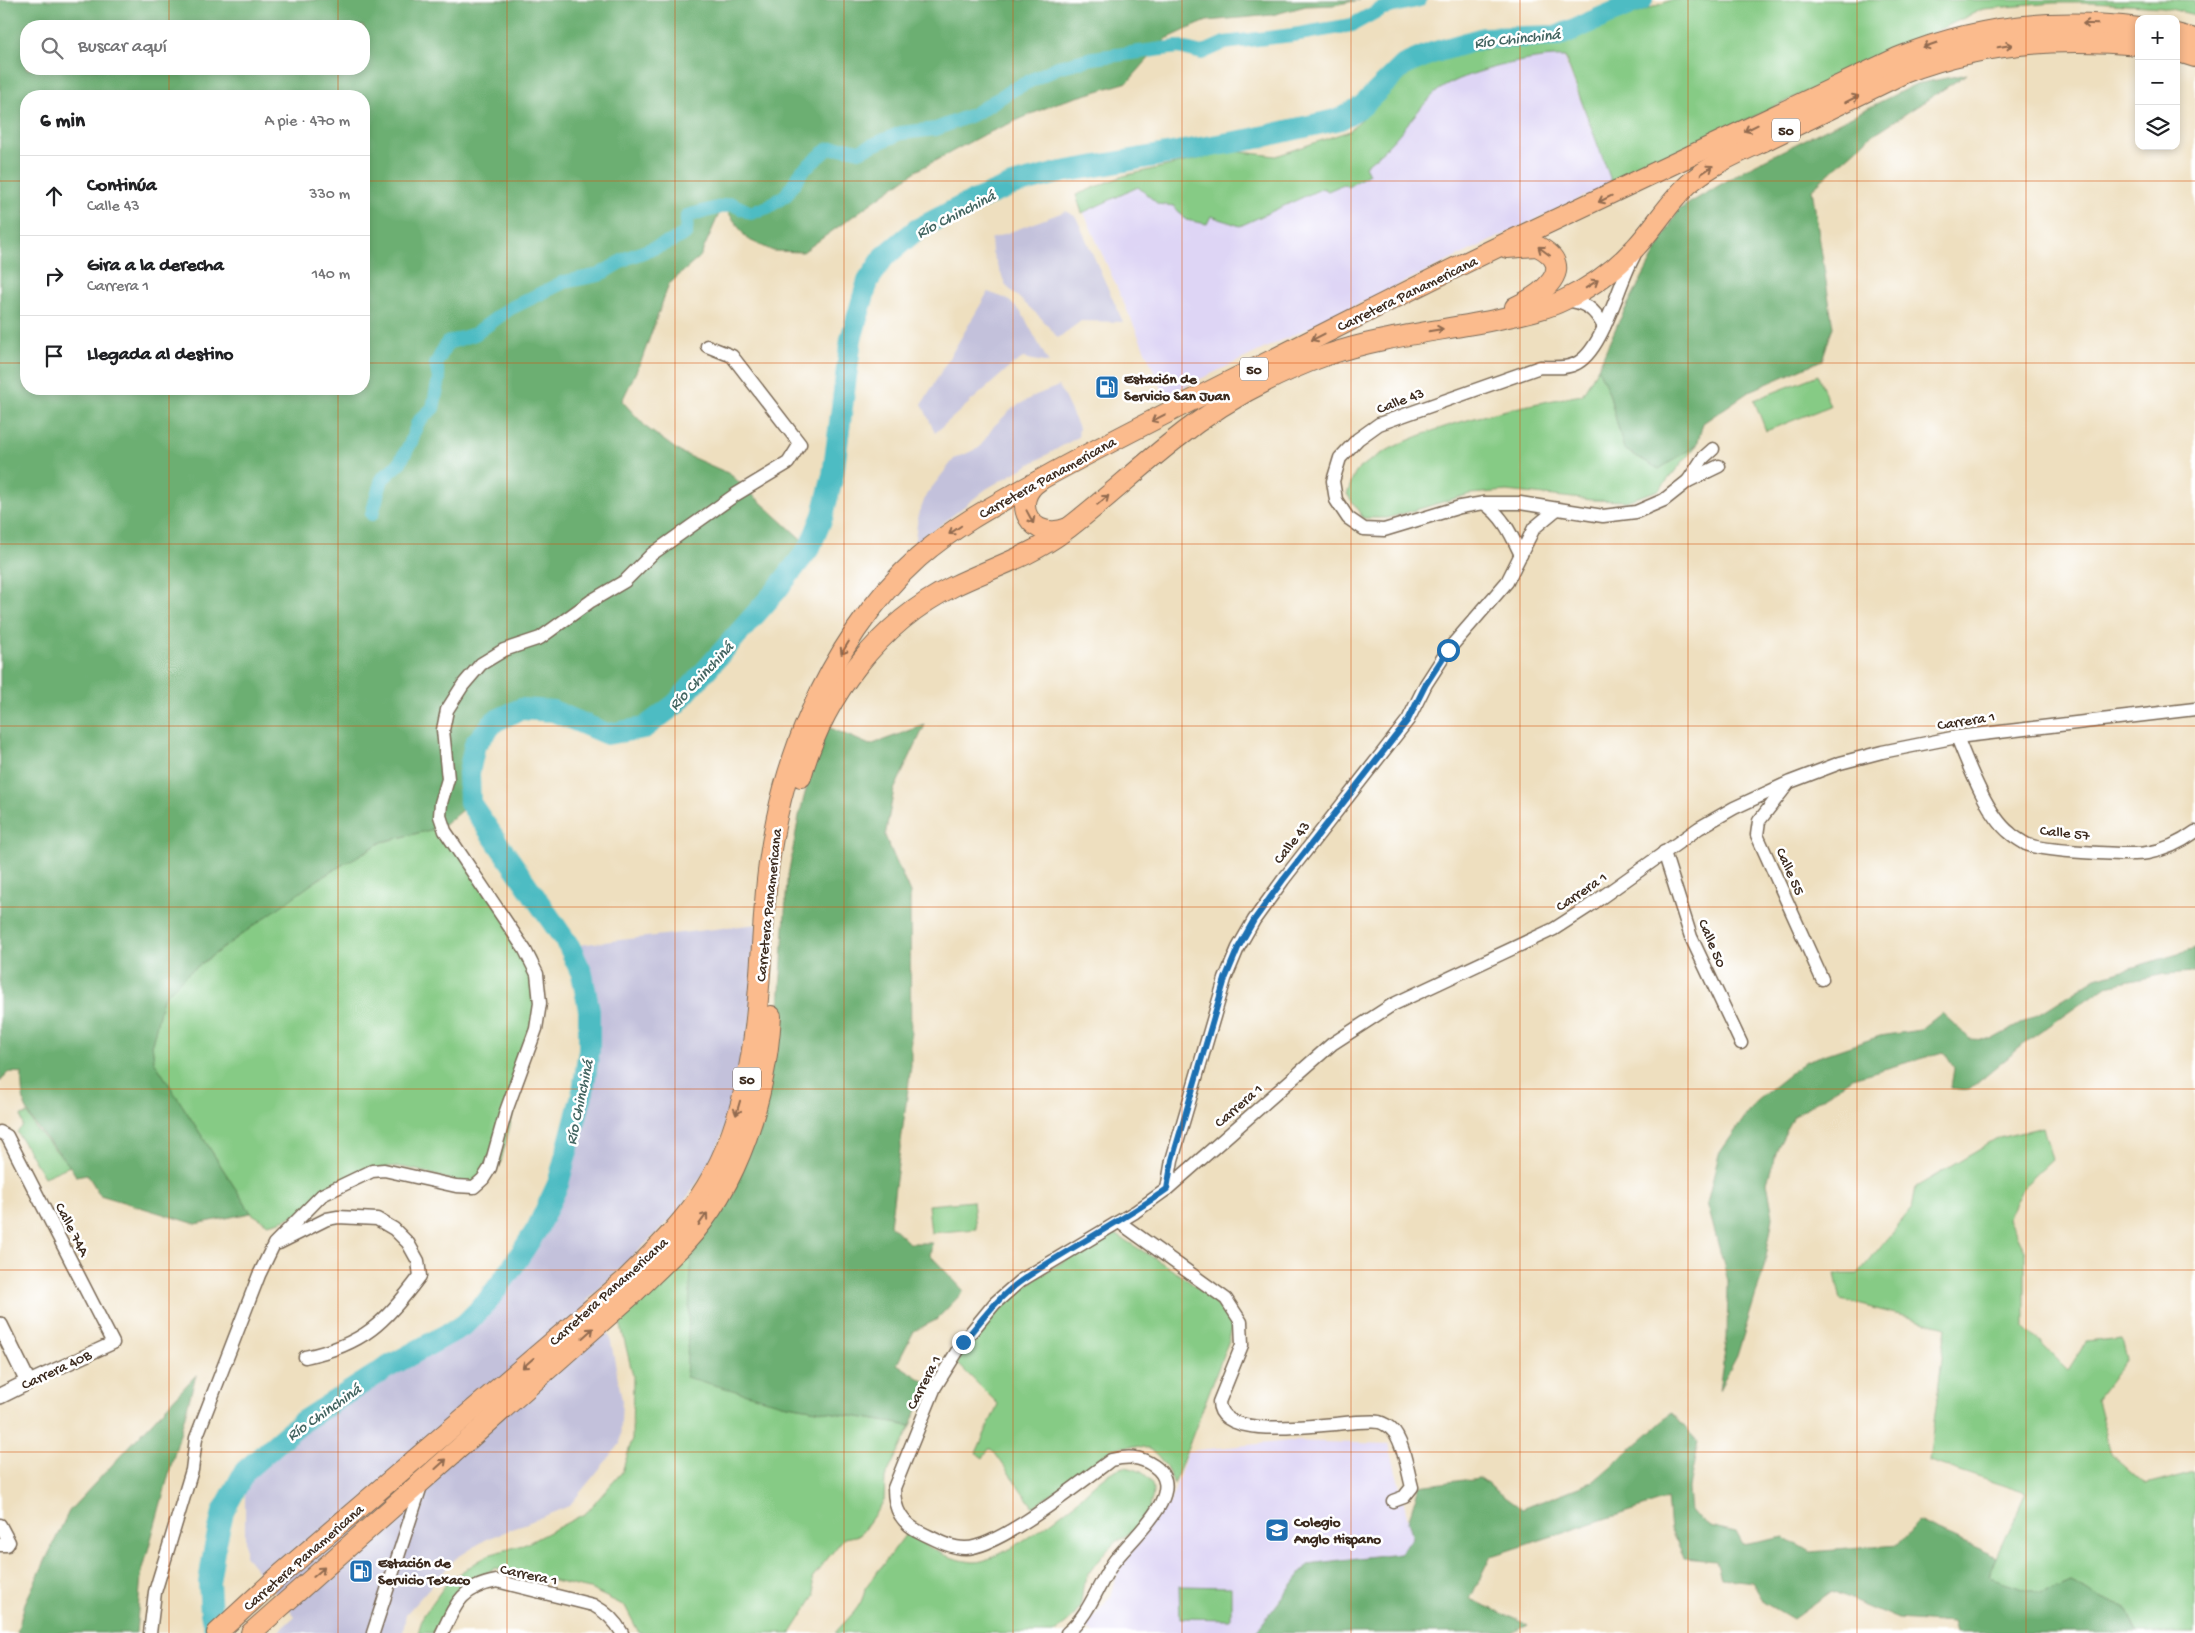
<!DOCTYPE html>
<html lang="es">
<head>
<meta charset="utf-8">
<style>
	body { margin:0; font-family:"Gochi Hand",sans-serif; background:#f2f2f2; color:#202124 }
	.controls { position:absolute; right:15px; top:15px; display:grid; overflow:hidden; border-radius:10px; box-shadow:0 2px 8px #0003 }
	.controls button { width:45px; height:45px; display:grid; place-items:center; padding:0; border:0; border-bottom:1px solid #e0e0e0; background:#fff; color:#202124; font:25px sans-serif }
	.stop { position:absolute; width:15px; height:15px; margin:-11px; border:4px solid #1f6fb2; border-radius:50%; background:#fff }
	.stop.end { background:#1f6fb2; border-color:#fff; box-shadow:0 1px 5px #0008 }
	.list { margin:0; padding:0; list-style:none }
	h2 { display:flex; justify-content:space-between; align-items:center; height:65px; margin:0; padding:0 20px; font-size:21px }
	h2 small { font-size:16px; font-weight:400; color:#757577 }
	.list li { display:grid; grid-template-columns:32px 1fr auto; gap:15px; align-items:center; box-sizing:border-box; height:80px; padding:0 20px; border-top:1px solid #e0e0e0 }
	.list b { display:block; font-size:19px; white-space:nowrap }
	.list p { margin:0; font-size:16px; white-space:nowrap; color:#757577 }
	.list em { font-size:16px; font-style:normal; color:#757577 }
	.icon { flex:none; width:28px; height:28px; fill:none; stroke:currentColor; stroke-width:2; stroke-linecap:round; stroke-linejoin:round }
	.map { position:relative; flex:none; width:2195px; height:1633px; overflow:hidden }
	.search { position:absolute; background:#fff; box-shadow:0 2px 8px #0003; left:20px; top:20px; width:350px; height:55px; display:flex; align-items:center; gap:12px; box-sizing:border-box; padding:0 18px; border-radius:20px; color:#757577; font-size:19px }
	.panel { position:absolute; background:#fff; box-shadow:0 2px 8px #0003; left:20px; top:90px; width:350px; height:305px; border-radius:20px }
	.map>svg:first-child { display:block }
	.built { fill:#ded5f5 }
	.industrial { fill:#c3c1db }
	.green { fill:#86cb85; stroke:#607a52 }
	.forest { fill:#6caf72; stroke:#546c48; fill-rule:evenodd }
	.lines { fill:none; stroke-linecap:round; stroke-linejoin:round }
	.canal { stroke:#4dbcc3; stroke-width:14 }
	.river { stroke:#4dbcc3; stroke-width:22 }
	.minor-casing { stroke:#7a6956; stroke-width:15 }
	.tertiary-casing { stroke:#7a6956; stroke-width:18 }
	.trunk-casing { stroke:#7a6956; stroke-width:22 }
	.minor { stroke:#fff; stroke-width:12 }
	.tertiary { stroke:#fff; stroke-width:15 }
	.trunk { stroke:#fbbb8d; stroke-width:20 }
	.oneway { stroke:#916b50 }
	.route { stroke:#1f6fb2; stroke-width:6 }
	.grid { fill:none; stroke:#d7540e; stroke-width:1; stroke-opacity:0.55 }
	.labels { text-anchor:middle; stroke-width:5; stroke-linejoin:round; paint-order:stroke }
	.shield { fill:#fff; stroke:#766a62; stroke-width:1 }
	.shield-label { font-size:14px; font-weight:bold; fill:#3b2a1e }
	.street-label { font-size:15px; fill:#3b2a1e; stroke:#fff }
	.poi-label { font-size:15px; font-weight:bold; fill:#3b2a1e; stroke:#fff; text-anchor:start }
	.water-label { font-size:16px; font-style:italic; fill:#426460; stroke:#fff }
</style>
</head>
<body>
<div class="map">
<svg width="2195" height="1633" viewBox="0 0 2195 1633">
	<rect width="100%" height="100%" fill="#fff"/>
	<filter id="ink" filterUnits="userSpaceOnUse"><feTurbulence type="fractalNoise" baseFrequency=".02" numOctaves="2"/><feDisplacementMap in="SourceGraphic" scale="10" xChannelSelector="R" yChannelSelector="G"/><feConvolveMatrix kernelMatrix="1 2 1 2 8 2 1 2 1" color-interpolation-filters="sRGB"/></filter>
	<filter id="wash" filterUnits="userSpaceOnUse"><feTurbulence type="fractalNoise" baseFrequency=".0096" numOctaves="4" result="noise"/><feDisplacementMap in="SourceGraphic" scale="20" xChannelSelector="R" yChannelSelector="G"/><feGaussianBlur stdDeviation="1.12" result="paint"/><feColorMatrix in="noise" values="0 0 0 0 0 0 0 0 0 0 0 0 0 0 0 0 0 1.4 0 .05"/><feComposite in="paint" operator="in"/></filter>
	<g filter="url(#wash)">
		<rect width="100%" height="100%" fill="#eedfbf"/>
		<g class="built">
			<polygon points="1559,44 1612,183 1165,396 1076,195 1123,176 1219,201 1266,191 1437,78"/>
			<polygon points="1289,1441 1389,1444 1413,1539 1399,1553 1308,1564 1255,1633 1094,1633 1085,1627 1111,1596 1124,1551 1171,1501 1188,1451"/>
		</g>
		<g class="industrial">
			<polygon points="1066,211 1076,217 1123,322 1081,321 1058,338 1041,318 1006,286 992,252 991,239"/>
			<polygon points="988,292 1007,299 1022,313 1049,363 1023,358 1011,366 935,433 922,404"/>
			<polygon points="1059,386 1079,428 1078,437 986,489 914,546 918,517 926,495 954,459 979,448 994,426 1013,408 1036,395"/>
			<polygon points="758,924 752,1016 734,1105 712,1161 675,1215 587,1301 610,1337 622,1400 620,1444 569,1506 485,1540 455,1559 406,1614 403,1633 277,1633 295,1616 245,1556 245,1471 300,1423 388,1367 464,1325 486,1303 509,1272 537,1229 558,1184 583,1091 589,1050 589,1010 582,974 569,946"/>
		</g>
		<g class="green">
			<path d="M1671,0H2195V15L2162,7L2093,3H2053L1983,9L1612,183L1565,57C1535,55 1456,73 1434,94C1417,110 1404,130 1388,146C1381,153 1373,159 1365,166L1369,174L1348,187L1344,184L1328,191L1323,188L1240,226L1211,216L1207,224L1186,220L1174,206L1158,204L1138,187L1082,213L1076,195L1123,176L1233,151L1276,156L1349,131L1413,71L1469,50L1559,44Z"/>
			<path d="M1598,368L1609,393L1624,449L1659,469L1697,445L1659,490L1626,501L1592,500L1507,491L1470,494L1388,518H1363L1347,494C1350,487 1353,475 1358,470C1403,429 1522,405 1582,395Z"/>
			<polygon points="1818,375 1830,406 1766,431 1754,400"/>
			<path d="M442,827L534,958L540,1009L500,1165C496,1169 490,1177 484,1180C461,1191 416,1163 387,1167C347,1173 312,1217 268,1224L251,1213L154,1061L152,1044L163,998L187,974L303,889L352,859L382,842Z"/>
			<polygon points="28,1114 36,1129 70,1166 44,1177 17,1132 23,1126 21,1116"/>
			<polygon points="2043,1127 2052,1160 2023,1187 2008,1218 2025,1253 2025,1328 2068,1370 2086,1342 2122,1338 2127,1359 2097,1400 2111,1454 2146,1485 2195,1472 2195,1633 2137,1633 2127,1611 2070,1582 2042,1594 1988,1577 2026,1493 1929,1461 1946,1327 1841,1300 1835,1274 1858,1274 1912,1208 1916,1187 1999,1138"/>
			<polygon points="973,1201 976,1229 931,1233 928,1205"/>
			<path d="M1112,1232C1154,1259 1203,1284 1233,1323L1229,1340L1174,1484C1160,1452 1150,1440 1113,1449L1033,1507L992,1449H989L983,1458L976,1453L998,1404L956,1362C997,1295 1048,1271 1112,1232Z"/>
			<polygon points="692,1247 782,1404 911,1426 885,1478 884,1501 860,1535 844,1538 812,1578 815,1595 791,1633 639,1633 625,1606 590,1589 495,1568 457,1590 433,1633 418,1633 423,1616 449,1580 488,1555 526,1544 586,1513 622,1472 632,1440 633,1376 620,1322"/>
			<path d="M1124,1467C1162,1472 1158,1500 1138,1525C1132,1534 1122,1537 1114,1544C1106,1550 1097,1562 1091,1570C1080,1585 1084,1591 1080,1606C1075,1619 1063,1626 1053,1633H835C847,1618 863,1608 865,1588L906,1534C927,1546 948,1560 973,1562C996,1564 1059,1517 1078,1500C1091,1488 1106,1471 1124,1467Z"/>
			<polygon points="1179,1586 1231,1587 1231,1619 1180,1618"/>
		</g>
		<g class="forest">
			<path d="M0,0H1359L1334,5L1306,6L1272,15L1207,21L1190,28L1166,39L1128,82L1057,103L981,136L916,171L803,252L773,251L747,239L723,205L700,257L669,284L642,359L622,401L647,428L680,452L730,474L810,547L776,591L676,704L644,728L607,734L553,711L521,709L495,721L475,744L469,773L470,803L442,827L382,842L320,878L187,974L163,998L152,1044L154,1061L251,1213L196,1224L100,1195L87,1174L76,1176C53,1137 18,1126 22,1073C3,1071 10,1072 0,1082ZM26,26H364V69H26ZM26,96H364V389H26Z"/>
			<polygon points="1967,74 1868,138 1812,189 1833,327 1822,360 1750,391 1703,423 1697,445 1659,469 1624,449 1609,393 1598,368 1618,323 1678,210 1748,168 1916,84"/>
			<polygon points="925,725 894,790 885,836 910,893 911,1066 890,1225 909,1243 932,1243 930,1255 964,1291 936,1320 914,1331 897,1364 927,1383 911,1426 782,1404 686,1377 692,1247 778,1023 787,881 799,816 811,771 828,727 870,745"/>
			<polygon points="2195,949 2195,972 2165,974 2106,986 2029,1040 1969,1090 1951,1088 1954,1068 1944,1052 1852,1078 1794,1116 1778,1147 1767,1182 1773,1217 1764,1268 1737,1356 1719,1390 1727,1338 1728,1281 1707,1203 1719,1154 1756,1101 1806,1061 1880,1036 1920,1030 1942,1013 1970,1039 1991,1040 2042,1012 2096,978"/>
			<polygon points="196,1375 141,1576 136,1633 17,1633 25,1603 69,1511"/>
			<polygon points="1672,1413 1698,1442 1689,1488 1691,1512 1709,1526 1736,1532 1743,1545 1784,1537 1810,1552 1898,1545 1918,1522 1997,1557 1989,1577 2042,1594 2070,1582 2127,1611 2137,1633 1956,1633 1953,1623 1898,1619 1832,1591 1793,1619 1764,1602 1752,1582 1721,1578 1716,1561 1684,1558 1670,1529 1667,1499 1491,1556 1470,1599 1528,1625 1512,1633 1255,1633 1308,1564 1399,1553 1413,1539 1408,1521 1419,1486 1479,1478 1522,1509 1594,1481"/>
		</g>
		<g class="lines">
			<polyline class="canal" points="372,514 382,479 399,464 411,442 418,422 433,408 439,379 436,364 447,343 475,334 509,309 564,282 599,275 627,258 670,242 686,233 687,216 732,204 751,213 768,207 786,195 802,171 828,149 846,148 859,151 901,133 936,129 974,114 1012,90 1058,67 1093,58 1178,47 1202,53 1224,43 1293,35 1352,25 1381,9 1420,0"/>
			<polyline class="river" points="216,1633 211,1613 209,1583 214,1551 223,1512 245,1471 300,1423 388,1367 464,1325 486,1303 509,1272 537,1229 558,1184 583,1091 589,1050 589,1010 582,974 569,946 470,803 469,773 475,744 495,721 521,709 553,711 607,734 644,728 676,704 776,591 810,547 823,515 833,475 851,339 868,281 884,257 916,230 962,206 1012,185 1062,172 1252,139 1340,119 1362,106 1404,65 1432,53 1483,38 1558,36 1642,0"/>
		</g>
	</g>
	<g filter="url(#ink)">
		<g class="lines">
			<g class="minor-casing">
				<g id="minor">
					<path d="M1634,256C1618,284 1603,352 1575,364C1565,369 1552,367 1540,367L1379,424L1358,439L1340,458L1333,481L1336,500L1348,518L1364,529L1384,530L1460,507L1484,503H1520L1603,516L1636,512L1664,500L1688,481L1719,466"/>
					<path d="M1565,300C1585,302 1595,309 1604,327"/>
					<polyline points="1688,481 1703,458 1713,449"/>
					<path d="M1484,503C1504,517 1511,534 1521,555"/>
					<path d="M1957,737C1968,764 1987,815 2010,833C2014,837 2021,841 2026,844C2042,851 2129,856 2147,853C2166,850 2180,843 2195,832"/>
					<polyline points="1787,785 1759,821 1757,835 1822,979"/>
					<polyline points="1664,852 1691,937 1741,1043"/>
					<polyline points="0,1132 7,1136 113,1343 28,1382"/>
					<polyline points="1167,1189 1172,1160 1225,979 1238,948 1254,920 1283,880 1408,720 1426,684 1448,650 1507,582 1534,528 1557,509"/>
					<path d="M1119,1222L1226,1299L1241,1322L1242,1345L1219,1402C1219,1448 1353,1417 1379,1422C1383,1423 1390,1427 1392,1430C1403,1439 1408,1473 1412,1487L1404,1497L1393,1501"/>
					<path d="M279,1243L327,1219L338,1217L377,1219L394,1229L408,1243L418,1261L420,1276C386,1322 363,1345 305,1357"/>
					<polyline points="0,1525 9,1542 7,1545 0,1545"/>
					<polyline points="150,1633 155,1592 192,1470 196,1438 259,1275 274,1244 322,1195 372,1171 384,1170 456,1186 474,1187 483,1179 490,1168 506,1111 536,1029 540,1003 537,974 525,950 445,831 440,816 441,803 448,779 443,730 447,710 463,685 481,664 504,650 540,638 591,601 625,581 652,554 735,495 788,463 800,444 732,356 707,346"/>
					<polyline points="373,1633 421,1486"/>
					<path d="M442,1633C456,1603 462,1587 497,1581L593,1605C606,1612 615,1620 622,1633"/>
					<path d="M1067,1633C1090,1614 1097,1586 1113,1563C1128,1541 1191,1492 1154,1466C1140,1456 1127,1456 1111,1460C1081,1482 998,1549 965,1548C950,1548 935,1539 922,1533C902,1524 894,1510 894,1488L935,1387L963,1342L995,1303L1020,1281L1135,1212L1167,1189L1332,1044L1392,1005L1554,929L1588,907L1699,828L1734,808L1790,782L1840,763L1882,752L1957,737L2195,709"/>
				</g>
			</g>
			<g class="tertiary-casing">
				<polyline id="tertiary" points="0,1325 28,1382 0,1396"/>
			</g>
			<g class="trunk-casing">
				<g id="trunk">
					<polyline points="2176,34 2195,39"/>
					<polyline points="2176,51 2195,57"/>
					<path d="M1507,248L1537,246C1581,268 1539,296 1515,307"/>
					<path d="M1039,481C1009,501 1031,543 1068,528"/>
					<path d="M801,777C823,697 879,623 954,586C991,568 1029,557 1063,532C1101,504 1136,470 1173,441C1219,404 1271,375 1327,355C1382,336 1442,331 1499,319C1521,314 1544,310 1564,300C1591,287 1615,270 1635,248C1655,227 1670,200 1692,181C1715,162 1743,151 1770,138C1814,117 1859,95 1904,73C1980,43 2058,37 2139,45"/>
					<path d="M217,1633L281,1574L625,1280C654,1251 684,1223 706,1187C762,1097 757,981 767,880C773,823 787,766 810,714C835,657 872,599 918,558C958,523 1002,501 1047,476C1109,442 1171,411 1234,379C1331,331 1427,280 1525,234C1649,176 1773,117 1897,58C1974,26 2056,17 2139,28"/>
					<path d="M251,1633L635,1292C651,1276 668,1260 684,1244C740,1184 766,1096 771,1016"/>
				</g>
			</g>
			<use href="#minor" class="minor"/>
			<use href="#tertiary" class="tertiary"/>
			<use href="#trunk" class="trunk"/>
		</g>
		<defs><path id="oneway-shaft" d="M-6 0H5M1.5-3L5.5 0L1.5 3" fill="none" stroke-width="1.6" stroke-linecap="round" stroke-linejoin="round" transform="scale(1.25)"/></defs>
		<g class="oneway">
			<use href="#oneway-shaft" transform="translate(2090 24) rotate(-178)"/>
			<use href="#oneway-shaft" transform="translate(1930 45) rotate(161)"/>
			<use href="#oneway-shaft" transform="translate(2005 46) rotate(-10)"/>
			<use href="#oneway-shaft" transform="translate(1852 99) rotate(-26)"/>
			<use href="#oneway-shaft" transform="translate(1751 128) rotate(154)"/>
			<use href="#oneway-shaft" transform="translate(1707 170) rotate(-35)"/>
			<use href="#oneway-shaft" transform="translate(1605 199) rotate(154)"/>
			<use href="#oneway-shaft" transform="translate(1544 251) rotate(-143)"/>
			<use href="#oneway-shaft" transform="translate(1592 284) rotate(-33)"/>
			<use href="#oneway-shaft" transform="translate(1436 330) rotate(-10)"/>
			<use href="#oneway-shaft" transform="translate(1318 337) rotate(153)"/>
			<use href="#oneway-shaft" transform="translate(1158 418) rotate(153)"/>
			<use href="#oneway-shaft" transform="translate(1103 500) rotate(-39)"/>
			<use href="#oneway-shaft" transform="translate(1030 517) rotate(62)"/>
			<use href="#oneway-shaft" transform="translate(955 530) rotate(145)"/>
			<use href="#oneway-shaft" transform="translate(845 648) rotate(121)"/>
			<use href="#oneway-shaft" transform="translate(738 1108) rotate(106)"/>
			<use href="#oneway-shaft" transform="translate(703 1219) rotate(-54)"/>
			<use href="#oneway-shaft" transform="translate(588 1333) rotate(-42)"/>
			<use href="#oneway-shaft" transform="translate(528 1363) rotate(139)"/>
			<use href="#oneway-shaft" transform="translate(441 1464) rotate(-42)"/>
			<use href="#oneway-shaft" transform="translate(319 1572) rotate(-41)"/>
		</g>
	</g>
	<g class="lines" filter="url(#ink)">
		<path class="route" d="M963,1342C981,1321 998,1297 1021,1281C1068,1248 1120,1223 1167,1189L1172,1160L1225,979L1238,948L1254,920L1283,880L1408,720L1426,684L1448,650"/>
	</g>
	<path class="grid" d="M169,0V26M338,0V26M507,0V1633M675,0V1633M844,0V1633M1013,0V1633M1182,0V1633M1351,0V1633M1520,0V1633M1688,0V1633M1857,0V1633M2026,0V1633M169,69V96M338,69V96M0,181H26M364,181H2195M0,363H26M364,363H2195M169,389V1633M338,389V1633M0,544H2195M0,726H2195M0,907H2195M0,1089H2195M0,1270H2195M0,1452H2195"/>
	<defs>
		<g id="fuel-square" transform="scale(1.25)"><rect x="-9" y="-9" width="18" height="18" rx="4" fill="#1f6fb2" stroke="#fff"/><path d="M-5.5-6h7V0h2V4h1.3V-2.5L3-4.5l.8-.8L6-3V5H2.5V1h-1V6h-7ZM-4.2-4.7v3.2H.2V-4.7Z" fill="#fff"/></g>
		<g id="school-square" transform="scale(1.25)"><rect x="-9" y="-9" width="18" height="18" rx="4" fill="#1f6fb2" stroke="#fff"/><path d="M0-5L7-2L0 1L-7-2ZM-4 1L0 2.5L4 1V4Q0 6-4 4Z" fill="#fff"/></g>
	</defs>
	<g fill-rule="evenodd">
		<use href="#fuel-square" x="1107" y="387"/>
		<use href="#school-square" x="1277" y="1530"/>
		<use href="#fuel-square" x="361" y="1571"/>
	</g>
	<g class="labels">
		<g class="shield">
			<rect x="1772" y="118.5" width="28" height="23" rx="4"/>
			<rect x="1240" y="357.5" width="28" height="23" rx="4"/>
			<rect x="733" y="1067.5" width="28" height="23" rx="4"/>
		</g>
		<g class="shield-label">
			<text x="1786" y="135">50</text>
			<text x="1254" y="374">50</text>
			<text x="747" y="1084">50</text>
		</g>
		<g class="street-label">
			<text transform="translate(1407 293) rotate(-26)" y="5">Carretera Panamericana</text>
			<text transform="translate(1400 400) rotate(-21)" y="5">Calle 43</text>
			<text transform="translate(1047 477) rotate(-29)" y="5">Carretera Panamericana</text>
			<text transform="translate(1966 720) rotate(-9)" y="5">Carrera 1</text>
			<text transform="translate(2065 832) rotate(6)" y="5">Calle 57</text>
			<text transform="translate(1291 842) rotate(-52)" y="5">Calle 43</text>
			<text transform="translate(1791 871) rotate(66)" y="5">Calle 55</text>
			<text transform="translate(1581 891) rotate(-34)" y="5">Carrera 1</text>
			<text transform="translate(768 905) rotate(-84)" y="5">Carretera Panamericana</text>
			<text transform="translate(1713 943) rotate(67)" y="5">Calle 50</text>
			<text transform="translate(1238 1105) rotate(-41)" y="5">Carrera 1</text>
			<text transform="translate(73 1229) rotate(63)" y="5">Calle 74A</text>
			<text transform="translate(608 1291) rotate(-42)" y="5">Carretera Panamericana</text>
			<text transform="translate(56 1369) rotate(-25)" y="5">Carrera 40B</text>
			<text transform="translate(923 1382) rotate(-63)" y="5">Carrera 1</text>
			<text transform="translate(303 1557) rotate(-41)" y="5">Carretera Panamericana</text>
			<text transform="translate(529 1574) rotate(12)" y="5">Carrera 1</text>
		</g>
		<g class="poi-label">
			<text x="1124" y="383">Estación de<tspan x="1124" dy="17">Servicio San Juan</tspan></text>
			<text x="1294" y="1526">Colegio<tspan x="1294" dy="17">Anglo Hispano</tspan></text>
			<text x="378" y="1567">Estación de<tspan x="378" dy="17">Servicio Texaco</tspan></text>
		</g>
		<g class="water-label">
			<text transform="translate(1517 37) rotate(-6)" y="6">Río Chinchiná</text>
			<text transform="translate(955 213) rotate(-27)" y="6">Río Chinchiná</text>
			<text transform="translate(700 675) rotate(-47)" y="6">Río Chinchiná</text>
			<text transform="translate(578 1102) rotate(-78)" y="6">Río Chinchiná</text>
			<text transform="translate(323 1411) rotate(-35)" y="6">Río Chinchiná</text>
		</g>
	</g>
</svg>
<div class="controls">
<button>+</button>
<button>−</button>
<button><svg class="icon" aria-label="layers" viewBox="0 0 24 24"><path d="M12 4l9 5-9 5-9-5zM3 14l9 5 9-5"/></svg></button>
</div>
<div class="stop" style="left:1448px;top:650px"></div>
<div class="stop end" style="left:963px;top:1342px"></div>
<div class="search"><svg class="icon" aria-label="search" viewBox="0 0 24 24"><circle cx="10" cy="10" r="6"/><path d="M15 15l6 6"/></svg>Buscar aquí</div>
<section class="panel">
<h2>6 min<small>A pie · 470 m</small></h2>
<ul class="list">
<li><svg class="icon" aria-label="ahead" viewBox="0 0 24 24"><path d="M12 20V5M6 11l6-6 6 6"/></svg><div><b>Continúa</b><p>Calle 43</p></div><em>330 m</em></li>
<li><svg class="icon" aria-label="right" viewBox="0 0 24 24"><path d="M7 20v-9h11M14 6l5 5-5 5"/></svg><div><b>Gira a la derecha</b><p>Carrera 1</p></div><em>140 m</em></li>
<li><svg class="icon" aria-label="arrive" viewBox="0 0 24 24"><path d="M6 21V4h12l-3 4 3 4H6"/></svg><div><b>Llegada al destino</b></div></li>
</ul>
</section>
</div>
</body>
</html>
